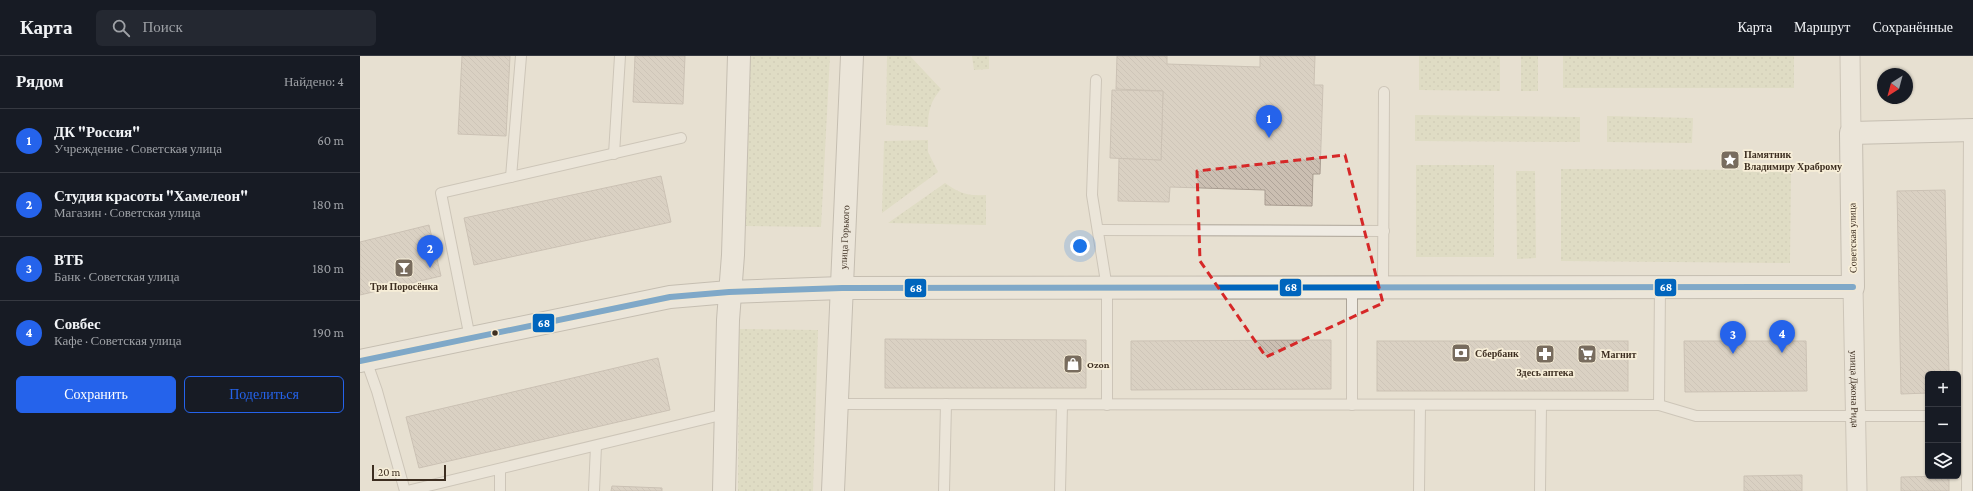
<!DOCTYPE html>
<html lang="ru">
<head>
<meta charset="utf-8">
<style>
	body { margin:0; font-family:"Crimson Pro",serif; background:#242831; color:#f1f3f6 }
	.controls { position:absolute; right:12px; bottom:12px; display:grid; overflow:hidden; border-radius:6px; box-shadow:0 1px 3px #0004 }
	.controls button { width:36px; height:36px; display:grid; place-items:center; padding:0; border:0; border-bottom:1px solid #363941; background:#171b24; color:#f1f3f6; font:20px sans-serif }
	.compass { position:absolute; left:1517px; top:12px; width:36px; height:36px; border-radius:50%; background:#171b24; box-shadow:0 1px 3px #0004; rotate:216deg }
	.scale { position:absolute; left:12px; bottom:10px; width:74px; box-sizing:border-box; padding-left:4px; border:2px solid #3d2e20; border-top:0; font-size:11px; line-height:14px; white-space:nowrap; color:#3d2e20; -webkit-text-stroke:3px #f7eed8; paint-order:stroke }
	.you { position:absolute; left:720px; top:190px; width:14px; height:14px; margin:-10px; border:3px solid #fff; border-radius:50%; background:#1a73e8; box-shadow:0 0 0 6px #1a73e833 }
	.badge { display:grid; place-items:center; width:26px; height:26px; border-radius:50%; background:#2563eb; color:#fff; font-size:13px; font-weight:700 }
	.pin { position:absolute; translate:-50% -33px; filter:drop-shadow(0 1px 2px #0008) }
	.pin::after { content:''; position:absolute; top:21px; width:14px; height:12px; background:inherit; clip-path:polygon(0 0,100% 0,50% 100%) }
	.list { margin:0; padding:0; list-style:none }
	h2 { display:flex; justify-content:space-between; align-items:center; height:52px; margin:0; padding:0 16px; font-size:17px }
	h2 small { font-size:13px; font-weight:400; color:#9ea1a6 }
	.list li { display:grid; grid-template-columns:26px 1fr auto; gap:12px; align-items:center; box-sizing:border-box; height:64px; padding:0 16px; border-top:1px solid #363941 }
	.list b { display:block; font-size:15px; white-space:nowrap }
	.list p { margin:0; font-size:13px; white-space:nowrap; color:#9ea1a6 }
	.list em { font-size:13px; font-style:normal; color:#9ea1a6 }
	.actions { display:flex; gap:8px; padding:12px 16px }
	.actions a { flex:1; padding:9px 0; border:1px solid #2563eb; border-radius:6px; text-align:center; font-size:14px; color:#2563eb }
	.actions .main { background:#2563eb; color:#fff }
	.icon { flex:none; width:22px; height:22px; fill:none; stroke:currentColor; stroke-width:2; stroke-linecap:round; stroke-linejoin:round }
	.map { position:relative; flex:none; width:1613px; height:435px; overflow:hidden }
	header { display:flex; align-items:center; gap:24px; box-sizing:border-box; height:56px; padding:0 20px; background:#171b24; border-bottom:1px solid #363941 }
	header strong { font-size:19px }
	nav { display:flex; gap:22px; margin-inline-start:auto; font-size:14px }
	.search { width:280px; height:36px; background:#242831; display:flex; align-items:center; gap:10px; box-sizing:border-box; padding:0 14px; border-radius:6px; color:#9ea1a6; font-size:15px }
	main { display:flex }
	aside { flex:1; background:#171b24 }
	.map>svg:first-child { display:block }
	.grass { fill:url(#grass-dots) }
	.building { fill:url(#building-back-hatch); stroke:#a89c90 }
	.lines { fill:none; stroke-linecap:round; stroke-linejoin:round }
	.lane-casing { stroke:#ada599; stroke-width:12 }
	.street-casing { stroke:#ada599; stroke-width:21 }
	.secondary-casing { stroke:#9c958a; stroke-width:24 }
	.lane { stroke:#efebe3; stroke-width:10 }
	.street { stroke:#efebe3; stroke-width:19 }
	.secondary { stroke:#efebe3; stroke-width:22 }
	.bus-1-casing { stroke:#f7eed8; stroke-width:9 }
	.bus-1 { stroke:#0065bd; stroke-width:6 }
	.marked { fill:none; stroke:#d62828; stroke-width:3; stroke-dasharray:8 5; stroke-linejoin:round }
	.bus-dot { fill:#3d2e20; stroke:#f7eed8; stroke-width:1.5 }
	.labels { text-anchor:middle; stroke-width:3.5; stroke-linejoin:round; paint-order:stroke }
	.poi-label { font-size:10px; font-weight:bold; fill:#3d2e20; stroke:#f7eed8; text-anchor:start }
	.street-label { font-size:10px; fill:#3d2e20; stroke:#f7eed8 }
	.line-badge { stroke:#f7eed8; stroke-width:1.5 }
	.badge-label { font-size:11px; text-anchor:middle; font-weight:bold; fill:#fff }
</style>
</head>
<body>
<header>
<strong>Карта</strong>
<div class="search"><svg class="icon" aria-label="search" viewBox="0 0 24 24"><circle cx="10" cy="10" r="6"/><path d="M15 15l6 6"/></svg>Поиск</div>
<nav><a>Карта</a><a>Маршрут</a><a>Сохранённые</a></nav>
</header>
<main>
<aside>
<h2>Рядом<small>Найдено: 4</small></h2>
<ul class="list">
<li><span class="badge">1</span><div><b>ДК &quot;Россия&quot;</b><p>Учреждение · Советская улица</p></div><em>60 m</em></li>
<li><span class="badge">2</span><div><b>Студия красоты &quot;Хамелеон&quot;</b><p>Магазин · Советская улица</p></div><em>180 m</em></li>
<li><span class="badge">3</span><div><b>ВТБ</b><p>Банк · Советская улица</p></div><em>180 m</em></li>
<li><span class="badge">4</span><div><b>Совбес</b><p>Кафе · Советская улица</p></div><em>190 m</em></li>
</ul>
<div class="actions"><a class="main">Сохранить</a><a>Поделиться</a></div>
</aside>
<div class="map">
<svg width="1613" height="435" viewBox="0 0 1613 435">
	<defs>
		<pattern id="grass-dots" width="8" height="8" patternUnits="userSpaceOnUse"><rect width="8" height="8" fill="#d6d7b3"/><path d="M2 2h.1M6 6h.1" fill="none" stroke="#b9b99a" stroke-width="1.8" stroke-linecap="round"/></pattern>
		<pattern id="building-back-hatch" width="6" height="6" patternUnits="userSpaceOnUse"><rect width="6" height="6" fill="#cbbfb2"/><path d="M-1 5l2 2M0 0l6 6M5-1l2 2" fill="none" stroke="#afa499"/></pattern>
	</defs>
	<rect width="100%" height="100%" fill="#e7e0d1"/>
	<g class="grass">
		<polygon points="390,0 470,0 461,171 381,170"/>
		<path d="M527,0H550L581,33C571,45 568,54 568,71L526,69Z"/>
		<polygon points="612,0 629,0 629,13 614,14"/>
		<polygon points="1059,0 1140,0 1140,35 1059,34"/>
		<rect x="1161" y="0" width="17" height="35"/>
		<rect x="1203" y="0" width="231" height="32"/>
		<polygon points="1055,59 1220,61 1220,86 1055,85"/>
		<polygon points="1247,60 1333,62 1332,87 1247,86"/>
		<polygon points="568,84 568,96 578,116 522,157 524,85"/>
		<rect x="1056" y="109" width="78" height="92"/>
		<polygon points="1201,113 1431,114 1430,207 1201,205"/>
		<polygon points="1156,115 1175,115 1176,202 1157,203"/>
		<path d="M585,127C601,138 608,140 626,139V169L528,167Z"/>
		<polygon points="379,273 458,274 453,435 378,435"/>
	</g>
	<g class="building">
		<polygon points="102,0 150,0 146,80 98,78"/>
		<polygon points="275,0 325,0 323,48 273,46"/>
		<polygon points="757,0 807,0 807,8 900,11 900,0 955,0 954,29 963,29 960,118 953,118 952,150 905,149 905,134 810,131 809,146 758,145 759,102 801,104 803,35 756,33"/>
		<polygon points="752,34 803,35 801,104 750,102"/>
		<polygon points="301,120 311,166 114,209 104,162"/>
		<polygon points="1585,134 1589,318 1568,318 1568,337 1541,338 1537,135"/>
		<polygon points="69,169 81,220 0,239 0,186"/>
		<polygon points="525,283 726,284 726,332 525,332"/>
		<polygon points="971,284 971,333 771,334 771,285"/>
		<rect x="1017" y="285" width="251" height="50"/>
		<polygon points="1324,285 1446,285 1447,335 1325,336"/>
		<polygon points="298,302 310,354 59,412 46,361"/>
		<polygon points="1442,419 1442,435 1384,435 1384,420"/>
		<polygon points="1589,420 1589,435 1541,435 1541,421"/>
		<polygon points="252,430 302,432 302,435 251,435"/>
	</g>
	<g class="lines">
		<g class="lane-casing">
			<g id="lane">
				<polyline points="736,24 732,139 747,232 747,349"/>
				<polyline points="254,98 260,0"/>
				<polyline points="151,121 161,0"/>
				<polyline points="738,174 1024,175"/>
				<polyline points="992,230 992,349"/>
				<polyline points="1023,230 1024,36"/>
				<polyline points="110,282 81,137 321,82"/>
				<polyline points="6,304 17,335 45,435"/>
				<polyline points="477,348 1299,349 1336,360 1568,360"/>
				<polyline points="1299,349 1300,230"/>
				<polyline points="47,435 365,358"/>
				<polyline points="140,435 140,413"/>
				<polyline points="234,435 236,390"/>
				<polyline points="584,435 586,348"/>
				<polyline points="700,435 702,349"/>
				<polyline points="1059,435 1060,349"/>
				<polyline points="1180,435 1181,349"/>
				<polyline points="1607,435 1609,74"/>
			</g>
		</g>
		<g class="street-casing">
			<g id="street">
				<polyline points="1490,0 1491,77"/>
				<path id="s1" d="M1493,231L1497,435"/>
			</g>
		</g>
		<g class="secondary-casing">
			<g id="secondary">
				<polyline points="0,305 310,241 369,236 482,232 1493,231 1491,77 1613,74"/>
				<polyline points="364,435 368,264 373,199 379,0"/>
				<path id="s2" d="M473,435L492,0"/>
			</g>
		</g>
		<use href="#lane" class="lane"/>
		<use href="#street" class="street"/>
		<use href="#secondary" class="secondary"/>
		<g class="bus-1-casing">
			<polyline id="bus-1" points="0,305 310,241 369,236 482,232 1493,231"/>
		</g>
		<use href="#bus-1" class="bus-1"/>
	</g>
	<path d="M0 0H1613V435H0ZM985,99L1023,247L906,301L840,205L837,115Z" fill="#e7e0d1" fill-opacity=".55" fill-rule="evenodd"/>
	<path class="marked" d="M985,99L1023,247L906,301L840,205L837,115Z"/>
	<defs>
		<g id="sight-square" transform="scale(1)"><rect x="-9" y="-9" width="18" height="18" rx="4" fill="#786c5e" stroke="#f7eed8"/><path d="M0-6L1.8-2.2L6-1.7L2.9 1.2L3.7 5.4L0 3.3L-3.7 5.4L-2.9 1.2L-6-1.7L-1.8-2.2Z" fill="#fff"/></g>
		<g id="bar-square" transform="scale(1)"><rect x="-9" y="-9" width="18" height="18" rx="4" fill="#786c5e" stroke="#f7eed8"/><path d="M-6-5H6L.8 .8V4.5H3.5V6h-7V4.5H-.8V.8Z" fill="#fff"/></g>
		<g id="bank-square" transform="scale(1)"><rect x="-9" y="-9" width="18" height="18" rx="4" fill="#786c5e" stroke="#f7eed8"/><path d="M-6-4H6V4H-6ZM0-2.3a2.3 2.3 0 1 0 0 4.6a2.3 2.3 0 1 0 0-4.6Z" fill="#fff"/></g>
		<g id="pharmacy-square" transform="scale(1)"><rect x="-9" y="-9" width="18" height="18" rx="4" fill="#786c5e" stroke="#f7eed8"/><path d="M-2-6h4v4h4v4h-4v4h-4v-4h-4v-4h4Z" fill="#fff"/></g>
		<g id="supermarket-square" transform="scale(1)"><rect x="-9" y="-9" width="18" height="18" rx="4" fill="#786c5e" stroke="#f7eed8"/><path d="M-6-5.5h2.5l.6 2H6L4.5 2H-2.5L-4.4-4H-6ZM-1.5 3.2a1.3 1.3 0 1 0 .1 0ZM3 3.2a1.3 1.3 0 1 0 .1 0Z" fill="#fff"/></g>
		<g id="shop-square" transform="scale(1)"><rect x="-9" y="-9" width="18" height="18" rx="4" fill="#786c5e" stroke="#f7eed8"/><path d="M-5-2.5h2.3a2.7 3.5 0 0 1 5.4 0H5L5.5 6h-11ZM-1.5-2.5h3a1.5 2.3 0 0 0-3 0Z" fill="#fff"/></g>
	</defs>
	<g fill-rule="evenodd">
		<use href="#sight-square" x="1370" y="104"/>
		<use href="#bar-square" x="44" y="212"/>
		<use href="#bank-square" x="1101" y="297"/>
		<use href="#pharmacy-square" x="1185" y="298"/>
		<use href="#supermarket-square" x="1227" y="298"/>
		<use href="#shop-square" x="713" y="308"/>
	</g>
	<circle class="bus-dot" cx="135" cy="277" r="3.5"/>
	<g class="labels">
		<g class="poi-label">
			<text x="1384" y="102">Памятник<tspan x="1384" dy="12">Владимиру Храброму</tspan></text>
			<text x="44" y="234" text-anchor="middle">Три Поросёнка</text>
			<text x="1115" y="301">Сбербанк</text>
			<text x="1241" y="302">Магнит</text>
			<text x="727" y="312">Ozon</text>
			<text x="1185" y="320" text-anchor="middle">Здесь аптека</text>
		</g>
		<g class="street-label">
			<text dy="4" stroke="none"><textPath href="#s2" startOffset="254">улица Горького</textPath></text>
			<text transform="translate(1492 182) rotate(-91)" y="4">Советская улица</text>
			<text dy="4" stroke="none"><textPath href="#s1" startOffset="102">улица Джона Рида</textPath></text>
		</g>
	</g>
	<g class="line-badge">
		<rect x="1294" y="222" width="23" height="19" rx="4" fill="#0065bd"/>
		<rect x="919" y="222" width="23" height="19" rx="4" fill="#0065bd"/>
		<rect x="544" y="222" width="23" height="20" rx="4" fill="#0065bd"/>
		<rect x="172" y="257" width="23" height="20" rx="4" fill="#0065bd"/>
	</g>
	<g class="badge-label">
		<text x="1306" y="235">68</text>
		<text x="931" y="235">68</text>
		<text x="556" y="236">68</text>
		<text x="184" y="271">68</text>
	</g>
</svg>
<div class="controls">
<button>+</button>
<button>−</button>
<button><svg class="icon" aria-label="layers" viewBox="0 0 24 24"><path d="M12 4l9 5-9 5-9-5zM3 14l9 5 9-5"/></svg></button>
</div>
<svg class="compass" viewBox="-18 -18 36 36"><path d="M0-13l5 13h-10z" fill="#e53935"/><path d="M0 13l5-13h-10z" fill="#9ea1a6"/></svg>
<div class="scale">20 m</div>
<div class="you"></div>
<div class="pin badge" style="left:909px;top:82px">1</div>
<div class="pin badge" style="left:70px;top:212px">2</div>
<div class="pin badge" style="left:1373px;top:298px">3</div>
<div class="pin badge" style="left:1422px;top:297px">4</div>
</div>
</main>
</body>
</html>
